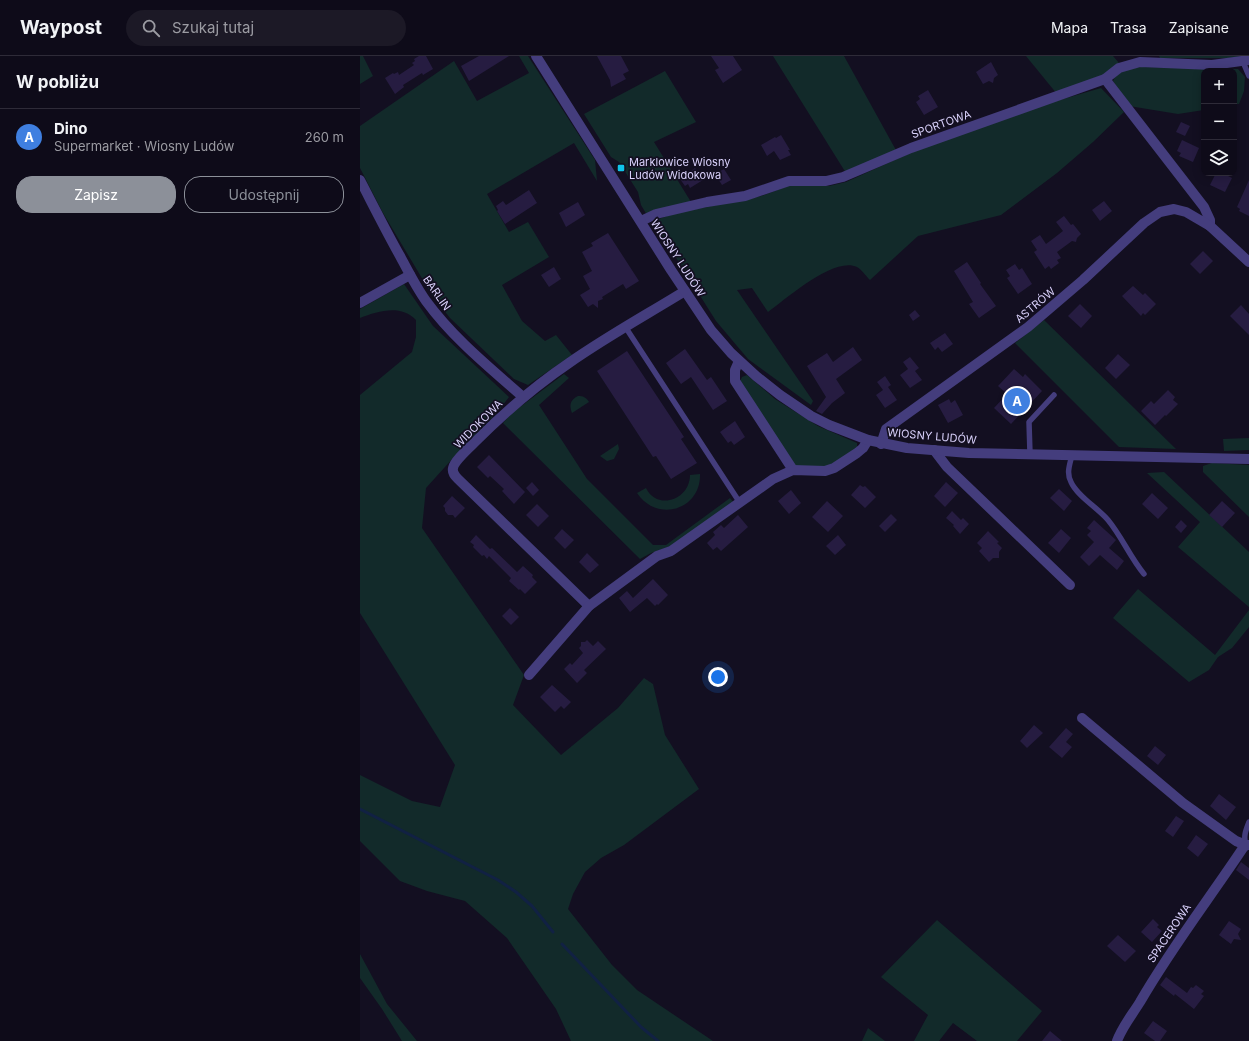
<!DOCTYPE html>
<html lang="pl">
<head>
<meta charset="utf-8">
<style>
	body { margin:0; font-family:Inter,sans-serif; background:#1c1926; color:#f1f3f6 }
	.controls { position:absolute; right:12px; top:12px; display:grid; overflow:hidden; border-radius:8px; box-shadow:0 2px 10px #0003 }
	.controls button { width:36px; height:36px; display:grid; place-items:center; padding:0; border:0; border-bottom:1px solid #2e2b38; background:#0e0b19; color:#f1f3f6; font:20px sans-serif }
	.you { position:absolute; left:358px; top:621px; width:14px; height:14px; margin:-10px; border:3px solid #fff; border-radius:50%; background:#1a73e8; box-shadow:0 0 0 6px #1a73e833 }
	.badge { display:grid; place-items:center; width:26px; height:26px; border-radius:50%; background:#8c9099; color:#fff; font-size:13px; font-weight:700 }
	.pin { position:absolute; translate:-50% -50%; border:2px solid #fff; box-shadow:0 1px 4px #0006 }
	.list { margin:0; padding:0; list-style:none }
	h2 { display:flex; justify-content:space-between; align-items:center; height:52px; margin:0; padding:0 16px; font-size:17px }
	h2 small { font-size:13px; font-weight:400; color:#9b9ba2 }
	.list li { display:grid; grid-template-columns:26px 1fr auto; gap:12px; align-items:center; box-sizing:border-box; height:56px; padding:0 16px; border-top:1px solid #2e2b38 }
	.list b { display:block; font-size:15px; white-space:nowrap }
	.list p { margin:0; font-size:13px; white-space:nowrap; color:#9b9ba2 }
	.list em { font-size:13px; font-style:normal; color:#9b9ba2 }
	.actions { display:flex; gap:8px; padding:12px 16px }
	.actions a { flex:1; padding:9px 0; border:1px solid #8c9099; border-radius:16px; text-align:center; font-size:14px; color:#8c9099 }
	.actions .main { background:#8c9099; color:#fff }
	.icon { flex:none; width:22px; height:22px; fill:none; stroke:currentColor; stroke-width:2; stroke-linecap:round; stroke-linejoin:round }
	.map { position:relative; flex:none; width:889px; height:985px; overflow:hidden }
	header { display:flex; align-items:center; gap:24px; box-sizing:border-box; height:56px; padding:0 20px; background:#0e0b19; border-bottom:1px solid #2e2b38 }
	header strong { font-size:19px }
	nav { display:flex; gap:22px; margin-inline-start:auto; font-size:14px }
	.search { width:280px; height:36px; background:#1c1926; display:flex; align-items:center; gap:10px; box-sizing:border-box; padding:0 14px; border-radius:22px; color:#9b9ba2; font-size:15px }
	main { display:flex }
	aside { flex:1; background:#0e0b19 }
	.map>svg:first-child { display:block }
	.green { fill:#122a2a }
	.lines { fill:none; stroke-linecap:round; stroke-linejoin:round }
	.stream { stroke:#112143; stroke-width:3 }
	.building { fill:#261c41 }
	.service { stroke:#443d7d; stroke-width:5.5 }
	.minor { stroke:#443d7d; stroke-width:10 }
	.tertiary { stroke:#443d7d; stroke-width:10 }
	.poi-dot { fill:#10c4ea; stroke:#130f21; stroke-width:1.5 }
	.labels { text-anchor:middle; stroke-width:3.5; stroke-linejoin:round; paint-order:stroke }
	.street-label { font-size:11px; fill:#dad2fc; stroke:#130f21 }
	.poi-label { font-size:11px; fill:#dad2fc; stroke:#130f21; text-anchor:start }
</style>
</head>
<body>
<header>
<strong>Waypost</strong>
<div class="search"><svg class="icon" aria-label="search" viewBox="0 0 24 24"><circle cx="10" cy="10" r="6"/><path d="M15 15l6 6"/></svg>Szukaj tutaj</div>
<nav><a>Mapa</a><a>Trasa</a><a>Zapisane</a></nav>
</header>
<main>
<aside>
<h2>W pobliżu<small></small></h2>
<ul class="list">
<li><span class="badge" style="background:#3f7fe0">A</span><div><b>Dino</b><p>Supermarket · Wiosny Ludów</p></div><em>260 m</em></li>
</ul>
<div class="actions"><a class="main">Zapisz</a><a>Udostępnij</a></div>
</aside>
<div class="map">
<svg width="889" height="985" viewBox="0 0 889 985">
	<rect width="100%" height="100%" fill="#130f21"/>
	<g class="green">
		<polygon points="0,0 3,0 13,20 0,28"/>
		<polygon points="159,0 168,0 235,104 237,125 214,87 127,138 149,176 168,166 189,201 142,229 162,265 185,285 196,279 212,299 168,329 154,323 90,262 72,239 23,157 0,112 0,70 94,5 117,45 169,17"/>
		<polygon points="413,0 484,0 537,96 486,117"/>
		<polygon points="666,0 753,0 759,7 741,20 697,38"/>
		<polygon points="799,0 884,0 869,2 800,2"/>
		<path d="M781,11L878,13L885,21L884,35L879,48H874V15H844V54L818,58L769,50L753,25C758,14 770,13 781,11Z"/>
		<polygon points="305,15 336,66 294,86 331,146 287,159 281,149 278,136 259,106 251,101 224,58"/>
		<path d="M741,32L764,56L733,86L697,117L641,159L558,180L510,224C506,220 501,213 497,211C474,200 426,243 408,256L392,232L377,234L453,345L451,349L388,303L356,265L293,165L316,157L401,140L431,129L469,130L486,126L550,97L658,56Z"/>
		<path d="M44,228L73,270L149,341L136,358L94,401L66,432L62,472L164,619L153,649L201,699L258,652L284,622L293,628L305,679L339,733L264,789L241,802L225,816L213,838L208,853L252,909L277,934L353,985H211L196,953L147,882L105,845L67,835L40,825L0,785V719L52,745L80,751L95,709L0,557V339L52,296L56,281V264C41,248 18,255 0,262V253Z"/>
		<polygon points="684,264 816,393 759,391 655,287"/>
		<polygon points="204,318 209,322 179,349 227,423 293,489 306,489 370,442 374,447 311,490 291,497 280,503 143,367 152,357"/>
		<polygon points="387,319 415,343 458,370 497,387 497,391 494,396 464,412 435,410 380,325 382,321"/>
		<path d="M218,340C223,340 226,341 229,346L212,357C209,349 210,344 218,340Z"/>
		<polygon points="889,382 889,394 864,395 863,383"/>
		<polygon points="258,388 259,393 254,403 247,405 240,400"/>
		<polygon points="852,407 889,409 889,461 843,416 843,410"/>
		<polygon points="804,416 889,496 889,551 818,491 840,466 787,417"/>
		<path d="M340,418C341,454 297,467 277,437L286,432C297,455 330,444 330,419Z"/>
		<polygon points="778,533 855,599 889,554 889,571 872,592 858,601 849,614 829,626 753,562"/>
		<polygon points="577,864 682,955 657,985 617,985 593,967 579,985 554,985 568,959 521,921"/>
		<polygon points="0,898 27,948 57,985 42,985 22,953 0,922"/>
		<polygon points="508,972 525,985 502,985"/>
	</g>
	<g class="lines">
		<g class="stream">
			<polyline points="0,753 138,824 156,836 172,850 193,876"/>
			<polyline points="202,888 281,971 298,985"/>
		</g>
	</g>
	<g class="building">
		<polygon points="59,0 66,0 73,13 63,19 62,17 43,29 44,31 35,38 25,22 33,17 34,18 38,16 39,19 54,9 52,7 55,5 54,3"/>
		<polygon points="119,0 149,0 109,25 101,10"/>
		<polygon points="237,0 261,0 269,15 263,18 266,23 251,31 250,24"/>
		<polygon points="351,0 373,0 382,14 363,27 355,14 359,12"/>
		<polygon points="631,6 638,19 634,22 633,27 629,25 623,28 616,16"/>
		<polygon points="568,34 578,51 564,59 556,46 560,43 558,40"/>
		<polygon points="821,66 830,70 825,80 816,76"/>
		<polygon points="421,79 430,94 428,94 431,99 420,104 414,95 407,100 401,89 415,81 416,82"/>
		<polygon points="822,84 839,92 833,106 819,100 821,97 817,95"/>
		<polygon points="335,112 343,124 330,132 328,128 325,130 320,123"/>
		<polygon points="364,113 371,124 362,129 355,118"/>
		<polygon points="856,117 862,117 872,122 865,136 850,129"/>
		<polygon points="889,124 889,160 879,155 880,153 877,151"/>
		<polygon points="169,134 177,147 145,168 137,155 138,154 136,150 143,145 146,149"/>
		<polygon points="744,145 752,155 740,165 732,154"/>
		<polygon points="218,146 225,159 206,171 199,157"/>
		<polygon points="704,160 711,169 713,168 721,178 717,182 716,186 712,185 697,196 701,202 697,204 699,207 691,213 689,210 685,213 674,196 677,194 671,185 680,179 686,188 694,182 703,175 696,166"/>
		<polygon points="248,177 279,225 266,233 263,228 242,241 243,243 238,245 238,252 233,248 228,251 220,239 230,233 223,220 232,215 222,196 233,190 231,187"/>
		<polygon points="843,195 853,205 840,218 830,208"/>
		<polygon points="607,206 621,227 620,228 636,250 619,262 609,248 613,246 594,215"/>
		<polygon points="655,208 659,214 662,212 672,228 658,238 647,222 650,220 646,214"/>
		<polygon points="194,211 201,223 189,231 181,219"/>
		<polygon points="773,230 783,239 785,237 796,248 785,259 783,257 781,260 762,240"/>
		<polygon points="720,248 732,260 721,272 708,260"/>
		<polygon points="881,249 889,258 889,279 870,260"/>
		<polygon points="555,254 560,260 553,265 549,259"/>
		<polygon points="585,277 593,288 582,296 578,291 575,294 570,287"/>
		<polygon points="493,291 502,304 476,323 485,337 472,347 462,358 456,355 466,341 447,310 467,297 473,306"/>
		<polygon points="325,293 347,324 351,321 367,345 353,354 331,321 321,328 306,307"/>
		<polygon points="267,295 324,381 321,383 337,407 311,423 296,400 293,401 237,315"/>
		<polygon points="758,298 770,309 756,323 745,312"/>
		<polygon points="550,301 559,312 555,315 562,324 550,332 540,319 548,313 543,306"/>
		<polygon points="654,313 663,321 665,318 682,335 651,368 634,352 647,338 638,330"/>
		<polygon points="525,320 531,329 528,331 537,344 525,352 516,339 523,334 517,326"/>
		<polygon points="808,334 815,341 813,344 818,348 806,360 805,359 795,369 781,355 791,345 794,348"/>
		<polygon points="589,343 591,347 595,344 603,359 588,367 578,349"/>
		<polygon points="375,365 385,381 374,389 371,385 368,387 360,376"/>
		<polygon points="129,399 165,436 154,448 142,435 144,433 130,420 128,422 117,411"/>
		<polygon points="172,426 179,434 173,440 166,432"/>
		<polygon points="586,426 598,437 585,451 574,440"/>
		<polygon points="500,429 503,431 505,430 516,441 505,452 491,439"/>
		<polygon points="699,433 712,445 704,455 690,442"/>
		<polygon points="431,434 441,447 429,458 418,445"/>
		<polygon points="792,437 808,452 798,463 782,448"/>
		<polygon points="92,440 105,452 95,462 93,459 88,459 85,455 85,452 83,450"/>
		<polygon points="467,445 483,460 468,476 452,461"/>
		<polygon points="862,445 875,457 862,471 849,459"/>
		<polygon points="177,448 189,460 178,471 166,459"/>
		<polygon points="592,455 601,464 603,462 609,468 600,478 593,470 594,469 586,462"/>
		<polygon points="531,458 537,464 525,476 519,470"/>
		<polygon points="378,459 388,471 361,495 357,491 353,494 347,487 355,479 353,476 361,469 364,472"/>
		<polygon points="734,464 756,484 749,492 764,505 757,514 740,499 729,510 720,501 734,486 727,479 731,475 727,472"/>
		<polygon points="821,464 827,470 821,477 815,471"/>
		<polygon points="202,473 214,484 205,493 194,482"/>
		<polygon points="701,473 711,482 699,497 688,487"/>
		<polygon points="628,475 639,486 637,487 642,492 639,496 639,502 633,502 629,506 619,495 622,492 617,487"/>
		<polygon points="116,479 130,493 132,492 157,516 163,510 173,519 172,521 177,526 165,538 160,533 159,534 149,525 151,522 129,500 127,503 124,499 122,500 113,491 114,489 110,486"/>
		<polygon points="478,479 486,489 475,499 466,490"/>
		<polygon points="227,497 239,509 230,517 219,506"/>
		<polygon points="293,523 308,539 298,549 297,548 295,550 287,542 270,556 259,542 267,535 273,542"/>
		<polygon points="150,552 159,561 151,569 142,560"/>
		<polygon points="227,584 233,590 238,585 246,593 224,614 227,617 217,627 204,613 210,607 212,609 223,597 219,592 221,590 221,586 225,586"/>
		<polygon points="192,629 211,646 204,653 201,650 195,656 180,641"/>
		<polygon points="674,669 683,677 667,692 660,685"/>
		<polygon points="706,672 713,678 706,686 712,691 702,702 689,691"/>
		<polygon points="795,690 806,699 798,709 787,700"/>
		<polygon points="859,738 876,751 866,764 850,750"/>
		<polygon points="816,760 824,765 813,781 805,775"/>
		<polygon points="836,779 848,788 838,801 827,792"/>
		<polygon points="881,806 889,812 889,824 876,814"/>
		<polygon points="793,863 799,869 797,871 802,875 792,886 781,876"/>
		<polygon points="869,865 881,873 878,878 881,884 874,883 871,888 859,879"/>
		<polygon points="758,879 776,895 765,906 747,890"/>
		<polygon points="806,921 827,937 831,931 833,932 836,929 844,935 841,938 844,940 834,953 815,938 814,940 800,929"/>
		<polygon points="793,965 807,975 800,985 795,985 784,977"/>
		<polygon points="690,975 702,985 682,985"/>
	</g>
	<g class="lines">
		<g class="service">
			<polyline points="883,6 889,20"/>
			<polyline points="266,272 380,447"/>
			<polyline points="670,398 669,366 694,339"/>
			<path d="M712,399C710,408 706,417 711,426C717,440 738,452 748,464C762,481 770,501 784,518"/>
			<path d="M886,789C883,780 886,774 889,766"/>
		</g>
		<g class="minor">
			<polyline points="745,23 844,151 850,164 850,170 889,206"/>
			<path d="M0,124C13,149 26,175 40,200C48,215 56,231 66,245C93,282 129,311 163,341"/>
			<polyline points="281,165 296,158 347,146 385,140 429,125 466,125 483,121 551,92 745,23 759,12 780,6 852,9 889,4"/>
			<polyline points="0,247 50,219"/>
			<polyline points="379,305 375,314 375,325 433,414"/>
			<polyline points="521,388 526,373 668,271 723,224 784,167 800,156 814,153 826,156 850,170"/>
			<polyline points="574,394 587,411 710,529"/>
			<path d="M229,550L98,423C95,420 92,417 93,412C94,405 110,391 116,385C145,356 175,330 209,307C246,281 286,259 325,235"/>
			<polyline points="169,619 229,550 297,500 311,495 413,423 433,414 465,415 474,412 497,397 503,392 508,384"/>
			<polyline points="722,662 823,747 876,785 886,789"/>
			<path d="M757,985C762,971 772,959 780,946C811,892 849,843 883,792L886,789H889"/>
		</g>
		<polyline class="tertiary" points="176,0 311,214 351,274 371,297 396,320 420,339 451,360 469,369 508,384 547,392 609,397 889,403"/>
	</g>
	<rect class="poi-dot" x="257" y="108" width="8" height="8" rx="2"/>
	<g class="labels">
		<g class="street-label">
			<text transform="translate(581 68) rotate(-20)" y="4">SPORTOWA</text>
			<text transform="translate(318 202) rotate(57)" y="4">WIOSNY LUDÓW</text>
			<text transform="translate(77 237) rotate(55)" y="4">BARLIN</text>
			<text transform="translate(675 249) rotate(-40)" y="4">ASTRÓW</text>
			<text transform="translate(118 368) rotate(-45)" y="4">WIDOKOWA</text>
			<text transform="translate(572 380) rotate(5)" y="4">WIOSNY LUDÓW</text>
			<text transform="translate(809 877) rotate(-56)" y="4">SPACEROWA</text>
		</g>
		<g class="poi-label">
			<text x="269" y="110">Marklowice Wiosny<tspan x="269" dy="13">Ludów Widokowa</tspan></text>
		</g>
	</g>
</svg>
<div class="controls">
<button>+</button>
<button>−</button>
<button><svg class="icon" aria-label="layers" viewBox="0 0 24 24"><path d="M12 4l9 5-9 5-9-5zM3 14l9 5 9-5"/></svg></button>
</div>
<div class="you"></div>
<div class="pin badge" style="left:657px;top:345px;background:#3f7fe0">A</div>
</div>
</main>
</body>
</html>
